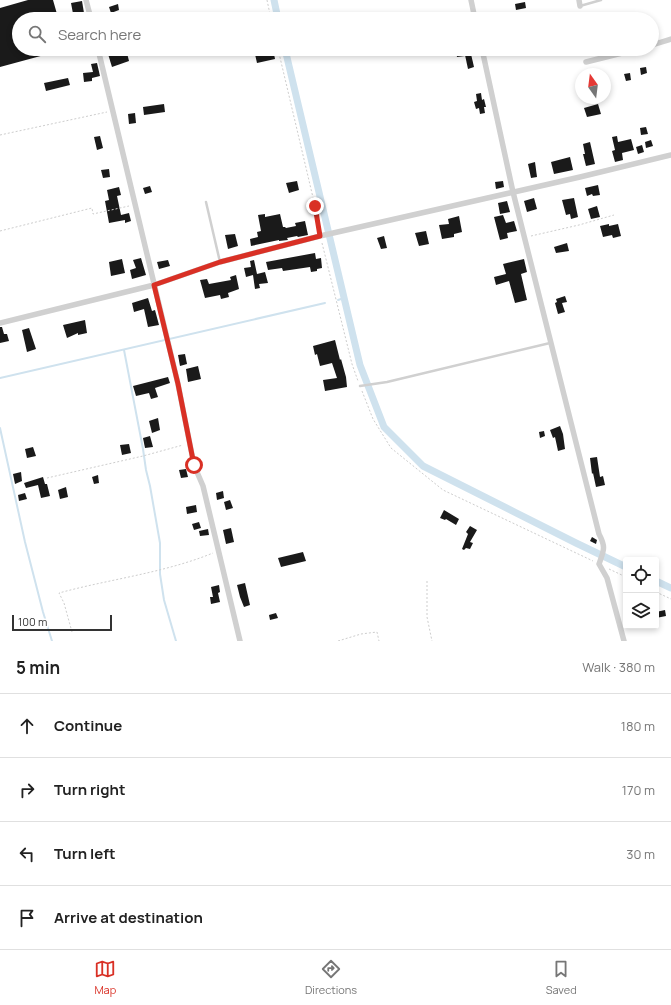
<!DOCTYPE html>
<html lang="en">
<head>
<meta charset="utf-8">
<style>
	body { margin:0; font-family:Manrope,sans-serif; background:#f6f6f6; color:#222 }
	.controls { position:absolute; right:12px; bottom:12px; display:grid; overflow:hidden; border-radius:4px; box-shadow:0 2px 6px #0003 }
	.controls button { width:36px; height:36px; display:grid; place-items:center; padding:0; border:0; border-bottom:1px solid #e0e0e0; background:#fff; color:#222; font:20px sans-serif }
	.compass { position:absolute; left:575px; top:68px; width:36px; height:36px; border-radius:50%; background:#fff; box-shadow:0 2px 6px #0003; rotate:346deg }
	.scale { position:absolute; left:12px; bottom:10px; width:100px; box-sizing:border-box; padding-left:4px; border:2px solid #333; border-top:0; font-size:11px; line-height:14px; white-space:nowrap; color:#333; -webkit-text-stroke:3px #fff; paint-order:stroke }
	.stop { position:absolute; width:12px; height:12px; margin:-9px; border:3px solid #d93025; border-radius:50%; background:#fff }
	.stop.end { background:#d93025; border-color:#fff; box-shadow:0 1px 4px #0008 }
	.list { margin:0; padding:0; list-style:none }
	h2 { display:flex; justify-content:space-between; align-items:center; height:52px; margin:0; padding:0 16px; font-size:17px }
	h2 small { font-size:13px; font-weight:400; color:#767676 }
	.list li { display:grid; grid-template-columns:26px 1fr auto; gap:12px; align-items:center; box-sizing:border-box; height:64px; padding:0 16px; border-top:1px solid #e0e0e0 }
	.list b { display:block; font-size:15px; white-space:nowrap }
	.list em { font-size:13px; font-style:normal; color:#767676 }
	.icon { flex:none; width:22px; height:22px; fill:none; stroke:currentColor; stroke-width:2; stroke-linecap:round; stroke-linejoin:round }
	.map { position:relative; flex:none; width:671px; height:641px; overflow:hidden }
	.search { position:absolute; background:#fff; box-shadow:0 2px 6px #0003; left:12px; right:12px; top:12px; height:44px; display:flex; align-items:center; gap:10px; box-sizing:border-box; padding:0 14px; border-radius:22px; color:#767676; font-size:15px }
	.sheet { height:308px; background:#fff }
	nav { display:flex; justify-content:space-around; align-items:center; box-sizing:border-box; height:56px; border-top:1px solid #e0e0e0; background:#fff; font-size:11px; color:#767676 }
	nav a { display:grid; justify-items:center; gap:2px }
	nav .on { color:#d93025 }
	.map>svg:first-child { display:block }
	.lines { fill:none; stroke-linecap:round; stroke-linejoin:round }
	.stream { stroke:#cfe2ee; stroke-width:2 }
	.canal { stroke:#cfe2ee; stroke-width:7 }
	.building { fill:#1a1a1a }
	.path { stroke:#cdcdcd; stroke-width:1; stroke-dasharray:2 2; stroke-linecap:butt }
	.lane { stroke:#d0d0d0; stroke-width:2.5 }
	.street { stroke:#d0d0d0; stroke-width:5.5 }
	.route { stroke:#d93025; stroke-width:5 }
</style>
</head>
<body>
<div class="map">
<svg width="671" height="641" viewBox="0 0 671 641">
	<rect width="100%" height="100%" fill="#fff"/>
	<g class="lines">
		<g class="stream">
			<polyline points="338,300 344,298"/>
			<polyline points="124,350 143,449 146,470 150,486 160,543 160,574 164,600 176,641"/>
			<polyline points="0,378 325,303"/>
			<polyline points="0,428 25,542 43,612 52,641"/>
		</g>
		<g class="canal">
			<polyline points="274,0 278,19"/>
			<polyline points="285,49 360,365 384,427 423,466 576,543 626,567"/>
			<polyline points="656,581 671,588"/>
		</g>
	</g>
	<g class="building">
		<polygon points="28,0 53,0 57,14 61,13 63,19 19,19 19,49 59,49 59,51 0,67 0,8"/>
		<polygon points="82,1 85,19 74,19 71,3"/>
		<polygon points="525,2 526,8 516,10 515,4"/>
		<polygon points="118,4 119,10 111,13 109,7"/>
		<polygon points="498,13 500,19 481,19 481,17"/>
		<polygon points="126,49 129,61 112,67 108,54"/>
		<polygon points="261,49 273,49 275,59 257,63 254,50"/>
		<polygon points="463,50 465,56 457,57 456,51"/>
		<polygon points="471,54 474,67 468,69 465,55"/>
		<polygon points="97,63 100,76 92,78 92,81 84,82 83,73 93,72 91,64"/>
		<polygon points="646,67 647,73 641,75 640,68"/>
		<polygon points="630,73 631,80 626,81 624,74"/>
		<polygon points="68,78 70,85 46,91 44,83"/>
		<polygon points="481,93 482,100 484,99 486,107 484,107 485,113 480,114 479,108 476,109 474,102 477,101 476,94"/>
		<polygon points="164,104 165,112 144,115 143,107"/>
		<polygon points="598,104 601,114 587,117 584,108"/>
		<polygon points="135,113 136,123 129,124 128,114"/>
		<polygon points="646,127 648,134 641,135 640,128"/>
		<polygon points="100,136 103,148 97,150 94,137"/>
		<polygon points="617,136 618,142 631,139 634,150 622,153 623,160 615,162 612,151 615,150 612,137"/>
		<polygon points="651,140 653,146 646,148 645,142"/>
		<polygon points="590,142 595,164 586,166 583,154 585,154 583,144"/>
		<polygon points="642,145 644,152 638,154 636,147"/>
		<polygon points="570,157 573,170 554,174 551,162"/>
		<polygon points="535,162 537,177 531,178 528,164"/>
		<polygon points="109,169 110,177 103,178 101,170"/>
		<polygon points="297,181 299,190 289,193 286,183"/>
		<polygon points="503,181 504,187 496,189 495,182"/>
		<polygon points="598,185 600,195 593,196 592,194 587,196 585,188"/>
		<polygon points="150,186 152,192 145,194 143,188"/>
		<polygon points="119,187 121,195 117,196 121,215 129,213 131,221 125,223 125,220 109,223 105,201 109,200 107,190"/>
		<polygon points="534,198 537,209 527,212 524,201"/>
		<polygon points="574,198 578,217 571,219 570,214 566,215 562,200"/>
		<polygon points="507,201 510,212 500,214 498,203"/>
		<polygon points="597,206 600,217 591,219 588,209"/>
		<polygon points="265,214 265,217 280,214 283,227 285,227 286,228 296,226 295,223 305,221 308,235 298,237 297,236 287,238 288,240 279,241 279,240 251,246 250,239 258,237 257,232 261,231 258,215"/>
		<polygon points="503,215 506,223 514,221 517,231 507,233 508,238 500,240 494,217"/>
		<polygon points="459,216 462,232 454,234 454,237 442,239 439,225 449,224 448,219"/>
		<polygon points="609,224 609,226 618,224 621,236 613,238 612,235 603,237 600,226"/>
		<polygon points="426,231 429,244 419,246 415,233"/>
		<polygon points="235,234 238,246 228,249 225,235"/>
		<polygon points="384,236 387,248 381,249 377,238"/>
		<polygon points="567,243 569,251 556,253 554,247"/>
		<polygon points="315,253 316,259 321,258 322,268 317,269 317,271 311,272 310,267 283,271 282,268 268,270 266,262"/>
		<polygon points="141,258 146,275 132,279 130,270 136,268 133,260"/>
		<polygon points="122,259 125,273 111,276 109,262"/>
		<polygon points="524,259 527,272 521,274 527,300 515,303 509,281 496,285 494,277 506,274 503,264"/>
		<polygon points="168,260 170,266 159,269 157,262"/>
		<polygon points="254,260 257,274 265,272 268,283 259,284 260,288 255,289 253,275 246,277 244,268 251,267 250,261"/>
		<polygon points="236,275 239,289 228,293 229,297 221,299 220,295 205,298 200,280 207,279 209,284 231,280 230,277"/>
		<polygon points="565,296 567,302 562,303 565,312 558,314 555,303 557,302 556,299"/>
		<polygon points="148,298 152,311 155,310 159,325 148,327 144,309 134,312 132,303"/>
		<polygon points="85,320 87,333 78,335 78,333 67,338 63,325"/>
		<polygon points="0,327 2,327 4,334 7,334 9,341 0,343"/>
		<polygon points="29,328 36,349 27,352 22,330"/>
		<polygon points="335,340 340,360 341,359 346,377 347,387 325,391 323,380 337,378 332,363 320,366 317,354 315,355 313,346"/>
		<polygon points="185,354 187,364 180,366 178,355"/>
		<polygon points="198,366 201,379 188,382 186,369"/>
		<polygon points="168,377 170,383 155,388 158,397 151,399 149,393 136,396 133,386"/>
		<polygon points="158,418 160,430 152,433 149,421"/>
		<polygon points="560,426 563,434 565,449 558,451 555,437 553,438 550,430"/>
		<polygon points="544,431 545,436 540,438 539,432"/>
		<polygon points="150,436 153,447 145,448 143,438"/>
		<polygon points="129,444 131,453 122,455 120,445"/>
		<polygon points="33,447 36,456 27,458 25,449"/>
		<polygon points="597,457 600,477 603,476 605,485 596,487 593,473 592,474 590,458"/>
		<polygon points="186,469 188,477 181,478 179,470"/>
		<polygon points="21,472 22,481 15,484 13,474"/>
		<polygon points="98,475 99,483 94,484 92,477"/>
		<polygon points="43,477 45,484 47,484 50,496 41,498 38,485 26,488 24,483"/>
		<polygon points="66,487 68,497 60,499 58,490"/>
		<polygon points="223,491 224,498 217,500 216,493"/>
		<polygon points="25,493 27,499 19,501 18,495"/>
		<polygon points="230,500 233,508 226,510 224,502"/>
		<polygon points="196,505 197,512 187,514 186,507"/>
		<polygon points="444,510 459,519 456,525 446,519 445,520 440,518"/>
		<polygon points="199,522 201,528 194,530 192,524"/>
		<polygon points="470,526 477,530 470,542 473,543 470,549 466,548 464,550 462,549 468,534 466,532"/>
		<polygon points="231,528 234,542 226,544 223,530"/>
		<polygon points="208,529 209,535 200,536 199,531"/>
		<polygon points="592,537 597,540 596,544 590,541"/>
		<polygon points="303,552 306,561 281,567 278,558"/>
		<polygon points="245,583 250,605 244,607 240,597 237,585"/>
		<polygon points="219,585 220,592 218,593 220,602 211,604 210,597 213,597 211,587"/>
		<polygon points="665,610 666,616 656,618 656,612"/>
		<polygon points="276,613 278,618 270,620 269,615"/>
	</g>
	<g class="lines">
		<g class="path">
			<polyline points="267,0 271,19"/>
			<polyline points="278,49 315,206 319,230"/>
			<polyline points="0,135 107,112"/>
			<polyline points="0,231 92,208 93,214 129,206"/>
			<polyline points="531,236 579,225 614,215"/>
			<polyline points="322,243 352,364 358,381"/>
			<polyline points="362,391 373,419 391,448 443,490 593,561"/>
			<polyline points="47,478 143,456 183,445"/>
			<polyline points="609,569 626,577"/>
			<polyline points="427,581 427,617 432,641"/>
			<polyline points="656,592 671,599"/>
			<path d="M72,632L64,603L59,593C110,579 164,573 213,553"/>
			<polyline points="338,641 361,634 377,632 379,641"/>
		</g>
		<g class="lane">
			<polyline points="580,6 601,0"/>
			<polyline points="206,202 220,262"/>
			<polyline points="360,386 387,382 550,343"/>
		</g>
		<g class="street">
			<polyline points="86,0 91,19"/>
			<polyline points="471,0 475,19"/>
			<polyline points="579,0 580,6"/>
			<polyline points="652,45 671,39"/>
			<polyline points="98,49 178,384 194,465 203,486 240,641"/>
			<path d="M482,49L513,192L599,534C606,547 604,550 599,564L607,578L624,641"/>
			<polyline points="586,62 638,49"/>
			<polyline points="0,323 154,285 220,262 320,236 580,177 671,155"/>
		</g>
	</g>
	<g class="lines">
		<polyline class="route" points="194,465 178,384 154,285 220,262 320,236 315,206"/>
	</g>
</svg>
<div class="controls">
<button><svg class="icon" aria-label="locate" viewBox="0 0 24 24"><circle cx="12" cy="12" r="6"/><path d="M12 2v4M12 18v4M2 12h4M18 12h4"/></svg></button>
<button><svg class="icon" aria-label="layers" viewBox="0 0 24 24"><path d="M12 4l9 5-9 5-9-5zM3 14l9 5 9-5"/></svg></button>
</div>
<svg class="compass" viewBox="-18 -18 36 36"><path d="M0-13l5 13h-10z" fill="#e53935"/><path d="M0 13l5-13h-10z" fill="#767676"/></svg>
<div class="scale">100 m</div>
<div class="stop" style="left:194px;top:465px"></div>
<div class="stop end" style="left:315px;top:206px"></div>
<div class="search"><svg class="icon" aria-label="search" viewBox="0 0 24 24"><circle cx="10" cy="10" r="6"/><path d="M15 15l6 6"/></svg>Search here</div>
</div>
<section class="sheet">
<h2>5 min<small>Walk · 380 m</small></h2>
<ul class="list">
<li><svg class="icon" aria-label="ahead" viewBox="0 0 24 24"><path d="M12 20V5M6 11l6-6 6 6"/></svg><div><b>Continue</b></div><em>180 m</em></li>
<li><svg class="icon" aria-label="right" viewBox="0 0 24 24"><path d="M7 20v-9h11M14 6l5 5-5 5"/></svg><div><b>Turn right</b></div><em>170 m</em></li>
<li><svg class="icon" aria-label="left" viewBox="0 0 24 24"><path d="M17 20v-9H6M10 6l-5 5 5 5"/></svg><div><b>Turn left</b></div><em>30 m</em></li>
<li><svg class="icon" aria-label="arrive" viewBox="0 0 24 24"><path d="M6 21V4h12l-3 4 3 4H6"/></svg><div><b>Arrive at destination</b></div></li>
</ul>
</section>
<nav>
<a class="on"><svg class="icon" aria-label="map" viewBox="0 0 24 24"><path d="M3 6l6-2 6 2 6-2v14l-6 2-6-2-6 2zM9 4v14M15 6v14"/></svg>Map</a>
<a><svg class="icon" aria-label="directions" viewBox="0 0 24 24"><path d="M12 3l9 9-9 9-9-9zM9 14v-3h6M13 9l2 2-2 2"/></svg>Directions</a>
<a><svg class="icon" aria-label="saved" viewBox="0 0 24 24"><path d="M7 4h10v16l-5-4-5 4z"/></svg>Saved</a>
</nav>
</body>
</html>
